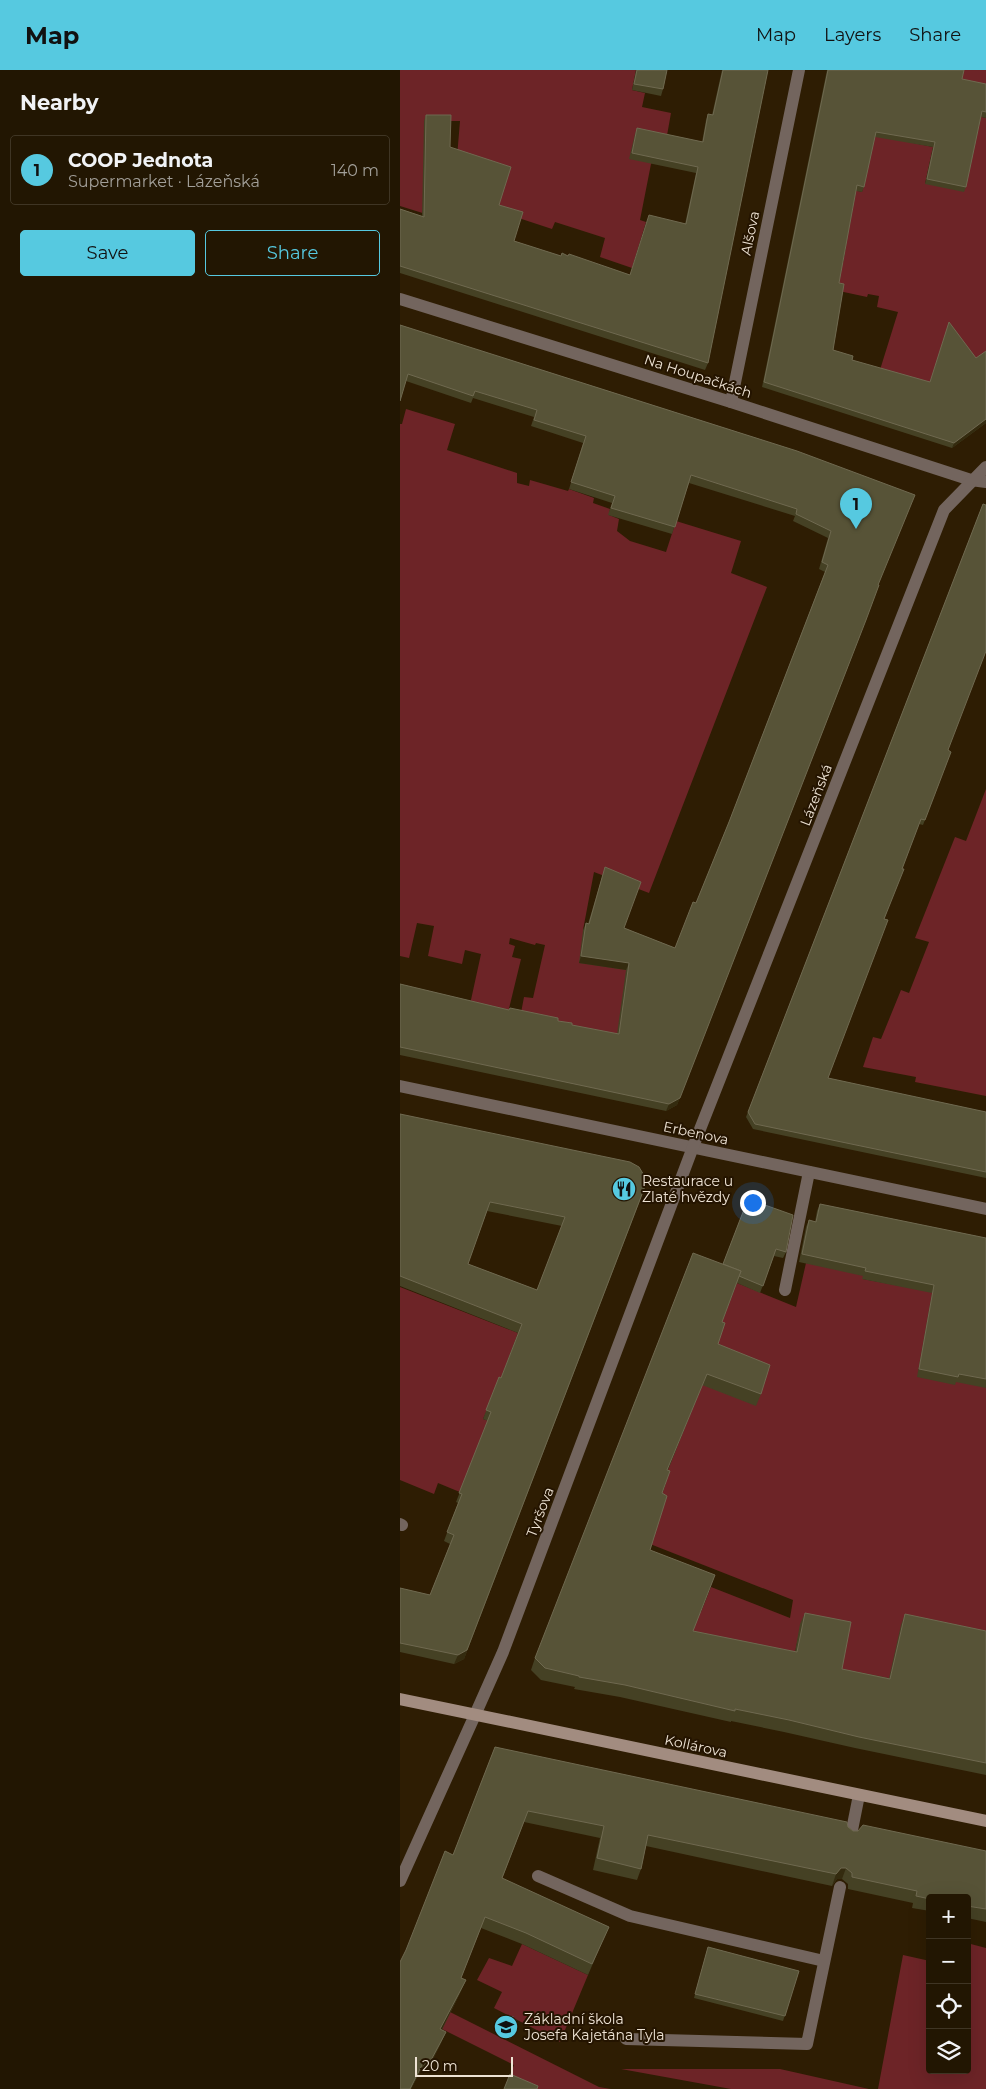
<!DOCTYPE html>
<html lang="en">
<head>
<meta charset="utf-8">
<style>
	body { margin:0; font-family:Montserrat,sans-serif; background:#2e2311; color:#f1f3f6 }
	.controls { position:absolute; right:15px; bottom:15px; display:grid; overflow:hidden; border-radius:5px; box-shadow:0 5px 20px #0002 }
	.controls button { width:45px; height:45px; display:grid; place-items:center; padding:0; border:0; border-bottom:1px solid #3f3524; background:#221602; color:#f1f3f6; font:25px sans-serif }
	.scale { position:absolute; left:15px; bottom:12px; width:98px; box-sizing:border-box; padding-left:5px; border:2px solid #eee3d4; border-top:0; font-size:14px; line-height:18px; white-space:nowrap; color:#eee3d4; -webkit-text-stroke:4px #241400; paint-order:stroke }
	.you { position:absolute; left:352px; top:1132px; width:18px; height:18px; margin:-12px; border:4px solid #fff; border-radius:50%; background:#1a73e8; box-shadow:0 0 0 8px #1a73e833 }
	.badge { display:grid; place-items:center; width:32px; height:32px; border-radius:50%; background:#56c9e0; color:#111; font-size:16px; font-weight:700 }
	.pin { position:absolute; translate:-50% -41px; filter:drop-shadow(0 1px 2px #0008) }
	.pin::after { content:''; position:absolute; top:26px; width:18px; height:15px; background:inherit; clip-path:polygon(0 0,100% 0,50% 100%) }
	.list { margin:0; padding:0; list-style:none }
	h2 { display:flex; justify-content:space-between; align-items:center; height:65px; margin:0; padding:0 20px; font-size:21px }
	h2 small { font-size:16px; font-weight:400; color:#a29f99 }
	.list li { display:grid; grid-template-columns:32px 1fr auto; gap:15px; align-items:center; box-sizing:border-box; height:70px; margin:0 10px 10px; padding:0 10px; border:1px solid #3f3524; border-radius:5px }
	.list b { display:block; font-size:19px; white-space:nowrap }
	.list p { margin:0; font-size:16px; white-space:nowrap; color:#a29f99 }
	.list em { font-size:16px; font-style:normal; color:#a29f99 }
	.actions { display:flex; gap:10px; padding:15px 20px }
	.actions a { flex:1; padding:11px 0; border:1px solid #56c9e0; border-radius:5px; text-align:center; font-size:18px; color:#56c9e0 }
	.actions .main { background:#56c9e0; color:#111 }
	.icon { flex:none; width:28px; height:28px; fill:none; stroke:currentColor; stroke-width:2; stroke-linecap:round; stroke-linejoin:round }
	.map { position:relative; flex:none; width:586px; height:2019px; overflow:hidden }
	header { display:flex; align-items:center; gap:30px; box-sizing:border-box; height:70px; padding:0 25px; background:#56c9e0; color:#111 }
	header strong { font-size:24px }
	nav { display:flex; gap:28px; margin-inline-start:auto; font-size:18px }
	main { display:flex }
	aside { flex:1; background:#221602 }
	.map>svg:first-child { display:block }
	.green { fill:#6d2427 }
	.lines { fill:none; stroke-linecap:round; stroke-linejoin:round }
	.service { stroke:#73655e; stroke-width:12 }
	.minor { stroke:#73655e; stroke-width:12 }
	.tertiary { stroke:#73655e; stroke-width:12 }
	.secondary { stroke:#a28c80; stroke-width:12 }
	.wall { fill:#454124; fill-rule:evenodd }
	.shaded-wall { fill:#342b0f }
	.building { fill:#575337; stroke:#6f6950; fill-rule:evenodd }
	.labels { text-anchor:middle; stroke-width:4; stroke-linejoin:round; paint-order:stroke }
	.street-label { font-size:14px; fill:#eee3d4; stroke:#241400 }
	.poi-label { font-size:14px; fill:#eee3d4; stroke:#241400; text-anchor:start }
</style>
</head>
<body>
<header>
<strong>Map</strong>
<nav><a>Map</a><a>Layers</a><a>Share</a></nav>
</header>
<main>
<aside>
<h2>Nearby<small></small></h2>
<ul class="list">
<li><span class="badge">1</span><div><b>COOP Jednota</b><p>Supermarket · Lázeňská</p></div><em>140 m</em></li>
</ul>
<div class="actions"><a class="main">Save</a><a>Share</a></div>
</aside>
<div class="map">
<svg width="586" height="2019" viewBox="0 0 586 2019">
	<rect width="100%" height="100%" fill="#2e1d03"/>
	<g class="green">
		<polygon points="0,0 236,0 232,20 245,23 242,37 271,43 266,71 251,94 240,150 246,152 232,198 200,187 205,168 155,152 152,159 97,141 57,87 60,51 24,51 29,145 0,136"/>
		<polygon points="544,0 586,0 586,19 559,13"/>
		<polygon points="569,44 586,48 586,284 574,293 548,257 527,323 479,303 498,242 477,237 479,226 468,224 467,227 439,221 440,192 443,193 446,176 444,175 454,120 462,122 474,65 533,77 525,114"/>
		<polygon points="6,339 55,354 47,380 117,403 117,413 129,416 130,410 168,421 169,419 194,428 193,433 210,439 209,445 219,449 217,461 230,471 266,482 276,451 341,471 331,503 367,517 249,823 194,802 183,860 239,881 226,973 120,948 124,927 133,928 145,875 136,873 135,875 110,868 109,874 115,876 112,887 121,889 107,947 69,939 81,884 65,880 62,894 28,886 34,856 17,853 9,888 0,886 0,354 2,354"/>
		<polygon points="586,719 586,1026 515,1012 516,1007 463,997 473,967 481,969 501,920 509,923 529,872 515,868 555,767 566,771"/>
		<polygon points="406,1193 464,1203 463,1209 586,1232 586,1638 438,1610 401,1554 391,1601 224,1551 301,1542 311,1517 390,1548 393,1530 245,1472 266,1413 263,1412 315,1263 337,1213 396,1237"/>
		<polygon points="0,1217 118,1263 98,1317 83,1349 89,1351 67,1425 38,1413 34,1424 0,1410"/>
		<polygon points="567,1873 586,1878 586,2019 478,2019 503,1885 530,1891 530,2000 567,2000"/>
		<polygon points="122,1874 188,1905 160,1972 94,1938 102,1922 77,1910 89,1888 112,1896"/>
		<polygon points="50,1942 199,2017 211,2019 132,2019 109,2009 114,1995 42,1959"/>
		<polygon points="221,1999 380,1999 469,2019 331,2019"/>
	</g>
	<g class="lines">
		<g class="service">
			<polyline points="385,1220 409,1102"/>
			<polyline points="0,1454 2,1455"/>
			<polyline points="451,1765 459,1725"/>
			<polyline points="138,1806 230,1846 424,1891"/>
			<polyline points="226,1969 407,1974 440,1817"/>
		</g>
		<g class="minor">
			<polyline points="0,229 331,332 571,410 586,412"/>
			<polyline points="331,332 399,0"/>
			<polyline points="0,1016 586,1139"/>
			<polyline points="0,1811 75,1645"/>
		</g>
		<polyline class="tertiary" points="75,1645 103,1582 293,1077 544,440 586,397"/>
		<polyline class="secondary" points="0,1629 586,1751"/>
	</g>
	<g class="wall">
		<polygon points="236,0 267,0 263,19 261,26 232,20"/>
		<polygon points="322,0 368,0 308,293 305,300 0,203 0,139 22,146 24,51 26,45 50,77 99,135 114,171 161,186 168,186 230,205 285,154 296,103 229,89 235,64 237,58 302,72 306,50 308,44 312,45"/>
		<polygon points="427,0 564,0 562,9 586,14 586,48 581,47 566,117 564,122 525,114 533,77 475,67 464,117 462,122 456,121 439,213 433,280 452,290 586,353 552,378 362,317"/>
		<polygon points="0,255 397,381 478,515 277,1035 266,1041 0,985 0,914 109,940 158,951 172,955 217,964 226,900 179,893 183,860 186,853 188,854 205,797 224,858 275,878 296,833 329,752 425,502 419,499 428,468 393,451 395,446 289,413 272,464 208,445 212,433 169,419 183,373 131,356 134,347 73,328 71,333 6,311"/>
		<polygon points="583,434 548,680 549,687 523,755 519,754 502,799 428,1008 586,1042 586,1108 353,1059 346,1047"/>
		<path d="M0,1044L241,1128L64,1589L54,1594L0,1582V1518L30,1525L50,1474L44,1471L58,1433L56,1432L88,1351L83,1349L99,1307L101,1308L118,1263L0,1216ZM87,1141L162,1156L137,1220L68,1194Z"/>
		<polygon points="348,1129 386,1182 383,1188 374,1186 360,1223 337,1213 322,1252 318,1274 361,1324 356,1336 302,1315 268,1400 250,1480 293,1561 395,1582 400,1554 405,1543 442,1599 489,1608 501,1555 505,1544 586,1561 586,1705 455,1678 384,1662 331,1651 331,1652 220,1627 174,1619 175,1617 141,1610 131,1600 135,1588 323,1194"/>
		<polygon points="420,1134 586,1168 586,1318 556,1312 555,1315 517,1307 532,1223 462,1209 463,1206 399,1192 406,1157 409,1150 415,1152 417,1141"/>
		<polygon points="95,1677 448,1757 453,1761 586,1781 586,1852 567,1848 567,1828 530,1828 530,1841 512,1838 513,1833 448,1819 448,1814 442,1809 437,1809 432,1816 246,1776 241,1799 237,1810 193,1800 200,1768 124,1752 102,1809 209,1857 204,1868 188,1905 122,1874 81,1858 61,1908 66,1910 61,1921 42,1960 46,1962 41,1973 26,2003 21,2000 11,2019 0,2019 53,1785"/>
		<polygon points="308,1877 399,1901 383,1951 294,1928"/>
	</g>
	<g class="shaded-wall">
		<polygon points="586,349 586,353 552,378 554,373"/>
		<polygon points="464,556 277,1035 266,1041 269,1034"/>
		<polygon points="181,886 229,893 226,900 179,893"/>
		<polygon points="244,1119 64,1589 54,1594 58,1585"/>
		<polygon points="307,1304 302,1315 263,1412 267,1400"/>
		<polygon points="441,1798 446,1798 442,1809 437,1809 432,1816 436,1804"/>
		<polygon points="66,1910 61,1921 36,1971 40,1959"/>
		<polygon points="46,1962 41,1973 26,2003 30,1992"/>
		<polygon points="25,1989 21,2000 11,2019 10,2019"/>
	</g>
	<g class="building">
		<polygon points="237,0 267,0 263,19 234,14"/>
		<polygon points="323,0 368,0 308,293 0,196 0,139 24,147 26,45 51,45 50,77 111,97 99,135 123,142 114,171 161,186 162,183 168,186 169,184 230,205 249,145 286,154 298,97 232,83 237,58 303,72 308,44 313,45"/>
		<polygon points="428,0 564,0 562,9 586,14 586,42 582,41 566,117 527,109 535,72 476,62 464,117 457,115 439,213 444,214 433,280 453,286 452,290 530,312 549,252 576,288 586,281 586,349 554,373 364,312"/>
		<polygon points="0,255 397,381 515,425 478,515 479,515 466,550 280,1028 269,1034 0,977 0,914 109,940 110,938 158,948 158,951 172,953 172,955 219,964 229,893 181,886 186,853 189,854 205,797 241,812 224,858 275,878 293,832 296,833 329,752 428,495 422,492 431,461 396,444 397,439 291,405 275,457 211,438 215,426 171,412 186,366 134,350 137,340 75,321 73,326 8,304 0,331"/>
		<polygon points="583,434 586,435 586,581 548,680 551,682 525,750 521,749 502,799 504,799 484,849 488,850 428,1008 586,1042 586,1102 355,1054 348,1042"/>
		<path d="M0,1044L230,1092L239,1097L245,1107L244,1119L67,1580L58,1585L0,1573V1518L30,1525L54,1465L47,1462L62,1424L59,1423L91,1342L86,1340L99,1307L101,1308L122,1254L0,1206ZM90,1132L165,1147L137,1220L68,1194Z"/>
		<polygon points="348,1129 393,1145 386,1182 376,1179 363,1216 339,1206 341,1201 323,1194"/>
		<polygon points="420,1134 586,1168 586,1309 559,1304 558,1307 519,1299 534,1215 465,1201 466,1198 402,1184 409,1150 416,1152"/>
		<polygon points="293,1183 341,1201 322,1252 325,1253 318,1274 370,1295 361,1324 307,1304 267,1400 270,1401 262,1423 267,1426 250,1480 315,1505 293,1561 397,1582 405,1543 451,1552 442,1599 490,1609 505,1544 586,1561 586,1693 459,1667 389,1650 335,1639 335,1641 225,1615 179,1607 179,1606 145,1598 135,1588"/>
		<polygon points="95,1677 447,1752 448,1757 453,1761 458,1761 463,1755 586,1781 586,1839 567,1836 567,1828 530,1828 530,1829 516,1826 517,1821 452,1807 452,1803 446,1798 441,1798 436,1804 248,1765 241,1799 197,1788 204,1756 128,1741 102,1808 209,1857 192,1894 126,1863 85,1847 61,1908 66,1910 40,1959 46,1962 30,1992 25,1989 10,2019 0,2019 0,1892 6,1880 45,1781 53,1785"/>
		<polygon points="308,1877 399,1901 385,1946 295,1924"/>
		<polygon points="110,2004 138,2016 137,2019 104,2019"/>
	</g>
	<defs>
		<g id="restaurant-disc" transform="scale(1.25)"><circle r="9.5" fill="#56c9e0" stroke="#241400"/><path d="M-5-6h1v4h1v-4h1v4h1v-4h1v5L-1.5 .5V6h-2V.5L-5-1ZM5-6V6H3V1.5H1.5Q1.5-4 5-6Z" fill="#111"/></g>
		<g id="school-disc" transform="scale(1.25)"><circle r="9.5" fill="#56c9e0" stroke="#241400"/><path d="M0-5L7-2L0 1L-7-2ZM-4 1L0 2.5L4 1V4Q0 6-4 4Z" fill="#111"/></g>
	</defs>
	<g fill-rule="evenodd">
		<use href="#restaurant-disc" x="224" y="1119"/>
		<use href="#school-disc" x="106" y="1957"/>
	</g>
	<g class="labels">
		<g class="street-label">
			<text transform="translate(350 163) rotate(-78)" y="5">Alšova</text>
			<text transform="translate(298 306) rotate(18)" y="5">Na Houpačkách</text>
			<text transform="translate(416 725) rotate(-69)" y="5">Lázeňská</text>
			<text transform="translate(296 1063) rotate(12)" y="5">Erbenova</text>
			<text transform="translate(140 1442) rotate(-69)" y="5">Tyršova</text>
			<text transform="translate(296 1676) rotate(12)" y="5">Kollárova</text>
		</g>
		<g class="poi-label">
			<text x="242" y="1116">Restaurace u<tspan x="242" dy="16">Zlaté hvězdy</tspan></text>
			<text x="124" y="1954">Základní škola<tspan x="124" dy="16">Josefa Kajetána Tyla</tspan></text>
		</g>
	</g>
</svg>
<div class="controls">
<button>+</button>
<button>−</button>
<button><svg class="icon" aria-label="locate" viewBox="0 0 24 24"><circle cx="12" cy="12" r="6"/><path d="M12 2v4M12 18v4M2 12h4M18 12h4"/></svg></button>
<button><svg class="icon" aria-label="layers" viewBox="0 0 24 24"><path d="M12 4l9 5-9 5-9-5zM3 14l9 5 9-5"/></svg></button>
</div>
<div class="scale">20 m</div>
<div class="you"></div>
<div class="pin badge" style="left:456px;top:459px">1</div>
</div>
</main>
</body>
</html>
